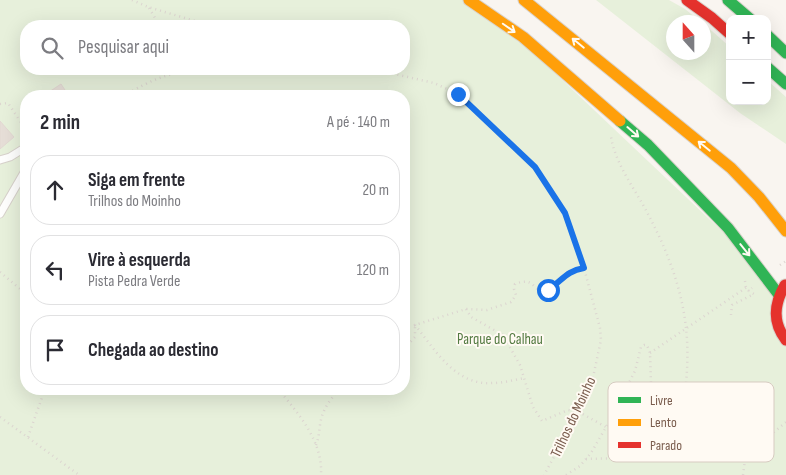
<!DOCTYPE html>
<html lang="pt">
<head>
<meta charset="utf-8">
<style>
	body { margin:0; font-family:"Sofia Sans Condensed",sans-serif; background:#f7f7f7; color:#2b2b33 }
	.controls { position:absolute; right:15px; top:15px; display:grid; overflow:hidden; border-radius:10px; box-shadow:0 5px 20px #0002 }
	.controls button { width:45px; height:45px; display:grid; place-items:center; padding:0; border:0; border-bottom:1px solid #e1e1e2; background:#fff; color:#2b2b33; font:25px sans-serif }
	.compass { position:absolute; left:666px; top:15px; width:45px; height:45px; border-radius:50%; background:#fff; box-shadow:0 5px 20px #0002; rotate:339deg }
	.stop { position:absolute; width:15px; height:15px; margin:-11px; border:4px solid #1a73e8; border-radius:50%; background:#fff }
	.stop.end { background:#1a73e8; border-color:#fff; box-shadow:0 1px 5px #0008 }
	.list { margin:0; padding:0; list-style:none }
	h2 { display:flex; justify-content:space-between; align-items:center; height:65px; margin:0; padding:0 20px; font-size:21px }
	h2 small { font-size:16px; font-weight:400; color:#7c7c81 }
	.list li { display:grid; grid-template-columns:32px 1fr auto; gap:15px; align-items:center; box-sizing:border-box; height:70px; margin:0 10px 10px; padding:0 10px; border:1px solid #e1e1e2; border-radius:20px }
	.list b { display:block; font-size:19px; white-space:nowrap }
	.list p { margin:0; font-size:16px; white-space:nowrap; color:#7c7c81 }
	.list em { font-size:16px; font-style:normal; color:#7c7c81 }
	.icon { flex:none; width:28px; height:28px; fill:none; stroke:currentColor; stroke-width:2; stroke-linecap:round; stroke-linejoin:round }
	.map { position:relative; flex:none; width:786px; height:475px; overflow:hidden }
	.search { position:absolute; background:#fff; box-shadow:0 5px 20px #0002; left:20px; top:20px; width:390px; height:55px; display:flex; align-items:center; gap:12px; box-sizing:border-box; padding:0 18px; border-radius:20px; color:#7c7c81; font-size:19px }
	.panel { position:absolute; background:#fff; box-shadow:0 5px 20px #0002; left:20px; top:90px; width:390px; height:305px; border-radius:20px }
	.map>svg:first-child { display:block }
	.green { fill:#e7f0db; fill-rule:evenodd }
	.building { fill:#e6ded7; stroke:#e2d8d2 }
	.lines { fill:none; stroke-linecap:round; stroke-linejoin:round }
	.lane-casing { stroke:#d7d1cb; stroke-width:9 }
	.fast-casing { stroke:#d9d2cb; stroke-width:13 }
	.slow-casing { stroke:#d9d2cb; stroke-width:13 }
	.jam-casing { stroke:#d9d2cb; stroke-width:13 }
	.path { stroke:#dcd5d0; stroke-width:2.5; stroke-dasharray:1 4; stroke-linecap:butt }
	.lane { stroke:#fefefd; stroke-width:7 }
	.fast { stroke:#30b455; stroke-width:11 }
	.slow { stroke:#ff9f0a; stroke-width:11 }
	.jam { stroke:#e5322d; stroke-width:11 }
	.oneway { stroke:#fffaf3 }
	.route { stroke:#1a73e8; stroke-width:6 }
	.labels { text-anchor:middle; stroke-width:4; stroke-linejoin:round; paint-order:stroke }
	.park-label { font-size:15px; fill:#537a41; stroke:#fffaf3 }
	.street-label { font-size:15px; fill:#7a5c4d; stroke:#fffaf3 }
	.key { fill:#fffaf3; stroke:#d7cbc1; stroke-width:1 }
	.key-label { font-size:14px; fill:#7a5c4d }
</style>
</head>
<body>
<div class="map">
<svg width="786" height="475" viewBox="0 0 786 475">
	<rect width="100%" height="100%" fill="#f9f5f0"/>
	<g class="green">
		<path d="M0,0H478L763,270L786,335V475H0ZM26,26H404V69H26ZM26,96H404V389H26Z"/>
		<polygon points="596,0 669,0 685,9 701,22 674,22 674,52 704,52 704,24 730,47 730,101 767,101 767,80 786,97 786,144 740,113"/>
	</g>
	<g class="building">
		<polygon points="61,84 69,96 51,96 49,92"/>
		<polygon points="0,121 14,137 0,149"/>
	</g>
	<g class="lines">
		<g class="lane-casing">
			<g id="lane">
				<polyline points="0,160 10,157 26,147"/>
				<polyline points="0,214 26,169"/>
			</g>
		</g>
		<g class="fast-casing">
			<g id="fast">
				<polyline points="728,0 750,19"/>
				<polyline points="767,35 786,53"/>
				<polyline points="767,67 786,84"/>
				<polyline points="620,121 648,145 728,228 779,295"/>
			</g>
		</g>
		<g class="slow-casing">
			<g id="slow">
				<polyline points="469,0 523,37 620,121"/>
				<polyline points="524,0 731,168 759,197 786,231"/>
			</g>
		</g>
		<g class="jam-casing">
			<g id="jam">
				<polyline points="687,0 712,18 730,34"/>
				<path d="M785,285C774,304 772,322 786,340"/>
			</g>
		</g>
		<g class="path">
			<polyline points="132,0 148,7 212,26"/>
			<polyline points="149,8 160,26"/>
			<polyline points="373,69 434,83 458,94 535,167 565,213 584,268 600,328 601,340 592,382 579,412 544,475"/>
			<path d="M124,96C150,80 168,73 199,69"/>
			<polyline points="0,104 8,103 26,130"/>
			<polyline points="780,265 786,261"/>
			<polyline points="0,272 26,294"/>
			<polyline points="745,281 746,288 749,291 752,288"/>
			<polyline points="466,309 471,317 503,335 520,365 533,407 542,421 568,410 579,412 606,427"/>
			<polyline points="731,315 732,305 754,294 749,291"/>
			<path d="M415,325C436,351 456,386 493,383C503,383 514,380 524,378"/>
			<path d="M404,327L415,325L466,309L487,310L511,302L516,295L514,289L515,284C535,276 532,291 543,291C553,291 559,280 566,275C571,270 577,269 584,268"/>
			<polyline points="404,349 415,337 415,327"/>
			<polyline points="650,353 747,287"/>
			<path d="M278,389C298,413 323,441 321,475"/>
			<polyline points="0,417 79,475"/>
			<polyline points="609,422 654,420 679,429"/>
			<polyline points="28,437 45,389"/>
			<path d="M316,445C319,437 319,432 320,425C322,410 330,399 340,389"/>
			<path d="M586,459C605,458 626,460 644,453C656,448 667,441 678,435C685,401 690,363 686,328C682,289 667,250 649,216C636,190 616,166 611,137"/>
			<path d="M566,475L580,466L591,453L609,422L635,371L641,347L644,345H647L650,353C651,373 651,445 663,457L671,458L675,455L678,435L748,403"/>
			<polyline points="743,475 745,460 760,444 786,422"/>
		</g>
		<use href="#lane" class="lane"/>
		<use href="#fast" class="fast"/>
		<use href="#slow" class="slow"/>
		<use href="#jam" class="jam"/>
	</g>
	<defs><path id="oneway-shaft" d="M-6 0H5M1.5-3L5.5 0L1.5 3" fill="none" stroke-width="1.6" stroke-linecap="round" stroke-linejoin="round" transform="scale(1.25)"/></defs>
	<g class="oneway">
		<use href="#oneway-shaft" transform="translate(509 28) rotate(35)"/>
		<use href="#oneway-shaft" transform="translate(578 43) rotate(-141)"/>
		<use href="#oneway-shaft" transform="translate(633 132) rotate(41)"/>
		<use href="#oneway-shaft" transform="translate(704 146) rotate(-141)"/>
		<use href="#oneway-shaft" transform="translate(745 250) rotate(51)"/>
	</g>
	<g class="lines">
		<path class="route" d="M458,94L535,167L565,213L584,268C566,271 563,280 548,290"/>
	</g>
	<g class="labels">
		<g class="park-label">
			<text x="500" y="344">Parque do Calhau</text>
		</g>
		<g class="street-label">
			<text transform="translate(573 417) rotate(-65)" y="5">Trilhos do Moinho</text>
		</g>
	</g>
	<rect x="608" y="382" width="166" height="80" rx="8" class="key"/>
	<rect x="618" y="397" width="23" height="6" fill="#30b455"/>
	<rect x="618" y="419" width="23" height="7" fill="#ff9f0a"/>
	<rect x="618" y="442" width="23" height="6" fill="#e5322d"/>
	<g class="key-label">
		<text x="650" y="405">Livre</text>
		<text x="650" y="427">Lento</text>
		<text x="650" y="450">Parado</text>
	</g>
</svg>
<div class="controls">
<button>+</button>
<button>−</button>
</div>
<svg class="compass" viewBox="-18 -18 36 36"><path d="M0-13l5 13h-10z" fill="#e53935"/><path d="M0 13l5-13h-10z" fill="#7c7c81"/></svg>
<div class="stop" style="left:548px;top:290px"></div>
<div class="stop end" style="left:458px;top:94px"></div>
<div class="search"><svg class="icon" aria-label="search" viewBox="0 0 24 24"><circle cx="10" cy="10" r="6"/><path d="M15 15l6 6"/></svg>Pesquisar aqui</div>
<section class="panel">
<h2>2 min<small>A pé · 140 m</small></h2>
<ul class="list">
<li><svg class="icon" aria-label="ahead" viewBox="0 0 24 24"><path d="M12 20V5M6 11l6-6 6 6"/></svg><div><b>Siga em frente</b><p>Trilhos do Moinho</p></div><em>20 m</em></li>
<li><svg class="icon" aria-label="left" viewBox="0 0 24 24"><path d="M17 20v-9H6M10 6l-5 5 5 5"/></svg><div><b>Vire à esquerda</b><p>Pista Pedra Verde</p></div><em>120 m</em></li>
<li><svg class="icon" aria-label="arrive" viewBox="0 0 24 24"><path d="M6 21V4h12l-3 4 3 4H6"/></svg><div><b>Chegada ao destino</b></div></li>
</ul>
</section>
</div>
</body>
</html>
